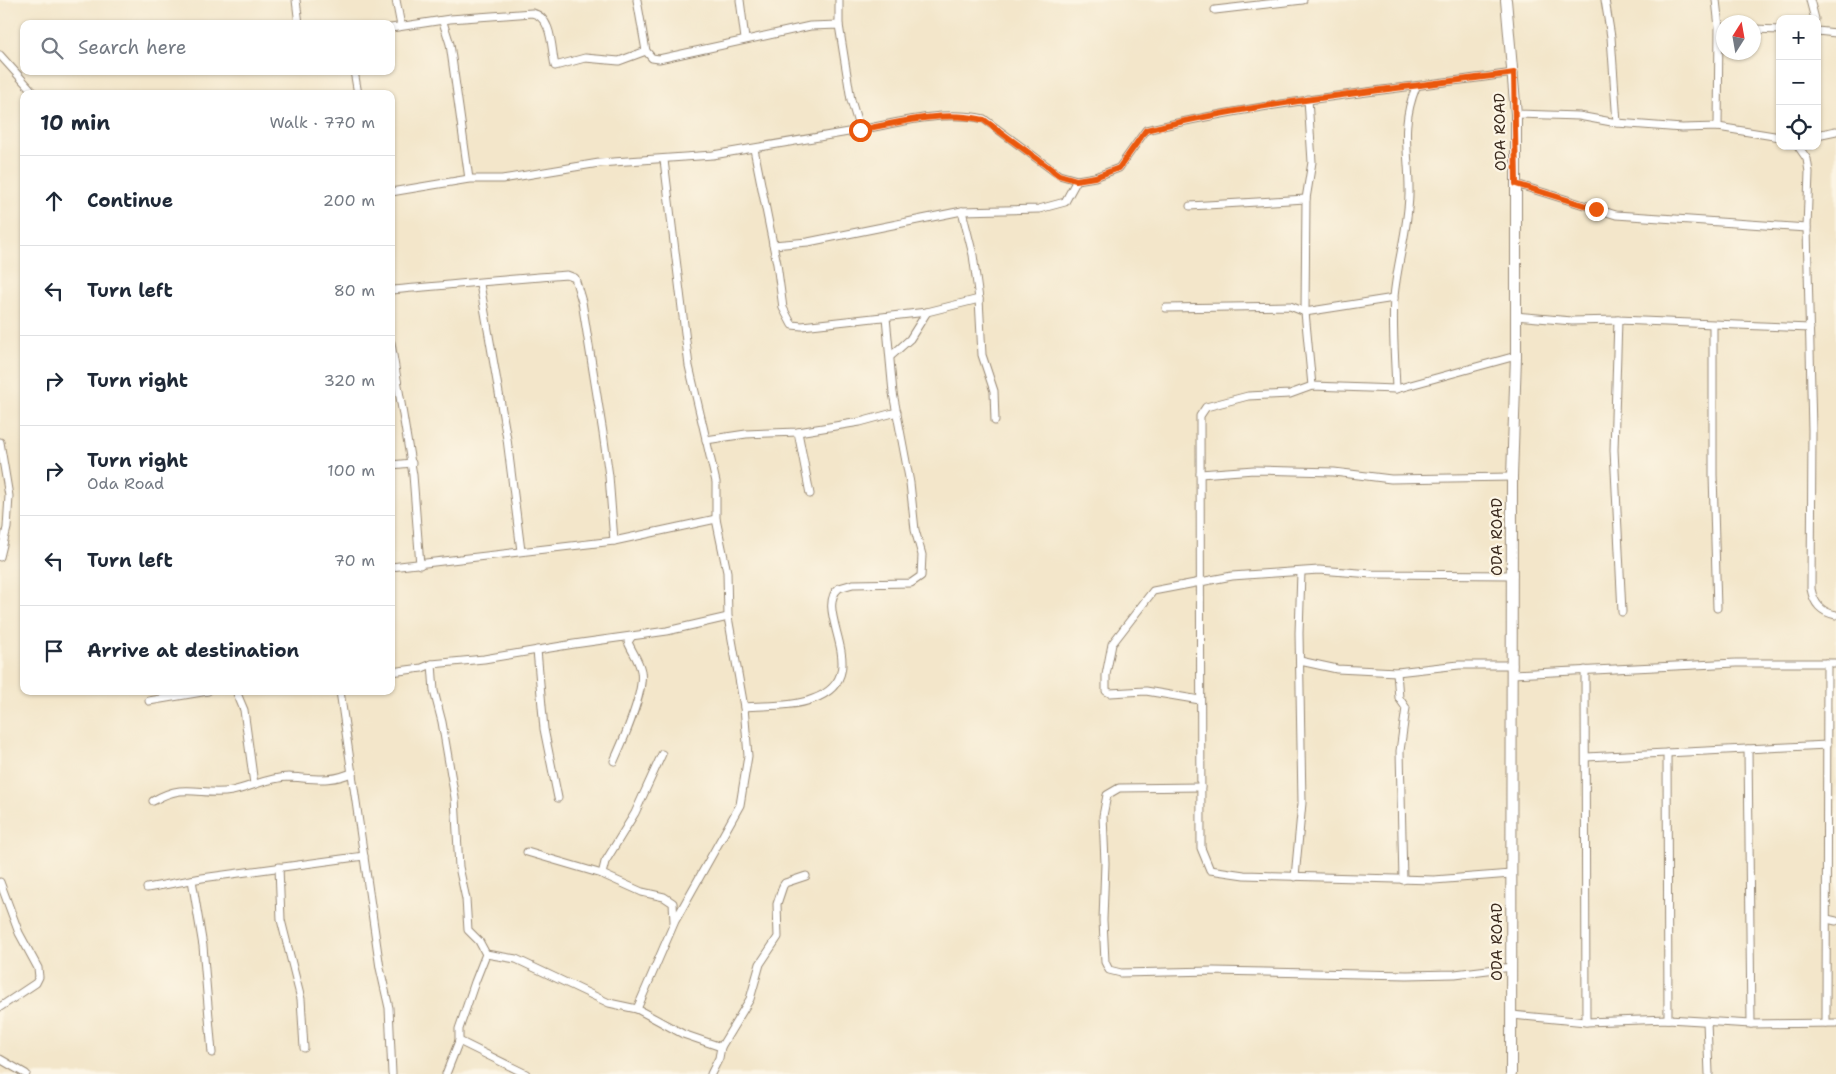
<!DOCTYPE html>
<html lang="en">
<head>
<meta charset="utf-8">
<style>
	body { margin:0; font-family:"Shantell Sans",sans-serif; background:#f2f2f3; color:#1f2937 }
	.controls { position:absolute; right:15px; top:15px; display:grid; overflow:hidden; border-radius:10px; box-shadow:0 1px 4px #0004 }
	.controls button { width:45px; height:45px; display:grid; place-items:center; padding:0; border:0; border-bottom:1px solid #e0e1e3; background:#fff; color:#1f2937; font:25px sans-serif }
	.compass { position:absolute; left:1716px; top:15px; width:45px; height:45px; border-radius:50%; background:#fff; box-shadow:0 1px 4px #0004; rotate:11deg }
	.stop { position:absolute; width:15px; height:15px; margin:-11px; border:4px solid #ea580c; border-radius:50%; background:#fff }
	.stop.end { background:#ea580c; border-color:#fff; box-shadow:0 1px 5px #0008 }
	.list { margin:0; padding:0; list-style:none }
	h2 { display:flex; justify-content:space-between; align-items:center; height:65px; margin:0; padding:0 20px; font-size:21px }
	h2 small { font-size:16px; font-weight:400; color:#747a83 }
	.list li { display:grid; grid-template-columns:32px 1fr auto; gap:15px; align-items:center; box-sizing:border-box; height:90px; padding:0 20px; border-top:1px solid #e0e1e3 }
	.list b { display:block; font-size:19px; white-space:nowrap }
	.list p { margin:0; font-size:16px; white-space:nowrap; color:#747a83 }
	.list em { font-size:16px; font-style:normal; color:#747a83 }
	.icon { flex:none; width:28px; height:28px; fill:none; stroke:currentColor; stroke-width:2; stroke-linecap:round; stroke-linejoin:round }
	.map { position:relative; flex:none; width:1836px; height:1074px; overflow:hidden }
	.search { position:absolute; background:#fff; box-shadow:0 1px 4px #0004; left:20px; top:20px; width:375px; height:55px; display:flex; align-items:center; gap:12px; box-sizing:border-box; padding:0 18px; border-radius:10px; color:#747a83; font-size:19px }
	.panel { position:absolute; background:#fff; box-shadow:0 1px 4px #0004; left:20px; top:90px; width:375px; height:605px; border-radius:10px }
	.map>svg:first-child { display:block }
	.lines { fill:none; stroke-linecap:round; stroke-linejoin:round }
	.street-casing { stroke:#978874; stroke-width:9 }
	.secondary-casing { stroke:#978874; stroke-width:12 }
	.street { stroke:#fff; stroke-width:7 }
	.secondary { stroke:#fff; stroke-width:10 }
	.route { stroke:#ea580c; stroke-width:6 }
	.labels { text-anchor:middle; stroke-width:4.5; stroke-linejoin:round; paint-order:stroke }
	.street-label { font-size:15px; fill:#3b2a1e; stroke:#fcf5e5 }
</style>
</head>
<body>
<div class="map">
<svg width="1836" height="1074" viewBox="0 0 1836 1074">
	<rect width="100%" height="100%" fill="#fcf5e5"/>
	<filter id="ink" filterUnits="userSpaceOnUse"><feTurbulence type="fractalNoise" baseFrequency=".02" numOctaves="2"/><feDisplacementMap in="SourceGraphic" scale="10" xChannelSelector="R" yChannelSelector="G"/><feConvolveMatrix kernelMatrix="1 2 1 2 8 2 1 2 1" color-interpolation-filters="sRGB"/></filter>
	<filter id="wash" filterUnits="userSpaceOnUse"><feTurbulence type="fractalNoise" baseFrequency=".0096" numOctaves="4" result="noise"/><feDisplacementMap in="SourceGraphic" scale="20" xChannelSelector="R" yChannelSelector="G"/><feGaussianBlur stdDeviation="1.12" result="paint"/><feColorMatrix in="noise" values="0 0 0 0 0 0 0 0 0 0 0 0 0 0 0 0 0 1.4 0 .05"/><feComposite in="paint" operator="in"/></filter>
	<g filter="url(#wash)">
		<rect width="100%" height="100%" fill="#f3e6ca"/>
	</g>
	<g filter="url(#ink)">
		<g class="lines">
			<g class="street-casing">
				<g id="street">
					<polyline points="296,0 299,24"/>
					<polyline points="396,0 401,26"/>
					<path d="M637,0L646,51L652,58L659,59L810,26L839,25L851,100L860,130C899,122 944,110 984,119L1059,175L1077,180L1095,177L1119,168L1146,130C1267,101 1391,90 1514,73"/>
					<polyline points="740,0 745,39"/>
					<polyline points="1605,0 1611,37 1617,123"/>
					<polyline points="1716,0 1719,27 1718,127"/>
					<polyline points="1810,0 1815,19"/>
					<polyline points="1215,10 1303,0"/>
					<polyline points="443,22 450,44 469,179"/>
					<polyline points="839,25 839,0"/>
					<path d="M391,28L450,19L532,13C553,17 551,49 555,66L585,58L619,61L646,51"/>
					<polyline points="1754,29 1780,30"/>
					<polyline points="1817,31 1836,33"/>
					<polyline points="0,55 35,94"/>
					<polyline points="354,71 358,94"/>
					<polyline points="1308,99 1312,162 1306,199 1305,312 1312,386"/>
					<polyline points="1516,114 1579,116 1617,123 1682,128 1718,127 1780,137"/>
					<polyline points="1817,135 1836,131"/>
					<path d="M1798,146L1807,159L1809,172L1807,228L1812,430L1811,589C1814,604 1821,612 1836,615"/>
					<polyline points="754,149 777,264 783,308 792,325 802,326 927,312 979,299"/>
					<polyline points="1516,184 1616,215 1807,228"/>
					<polyline points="391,192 469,179 502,179 599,163 713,155 860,130"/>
					<polyline points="1190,206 1306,199"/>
					<polyline points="962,211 973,255 979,299 982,355 994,391 995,421"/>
					<polyline points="773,245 808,242 962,211 1039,209 1065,202 1077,180"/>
					<polyline points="480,284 507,439 521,551"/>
					<path d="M391,290C450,285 508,279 567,275L575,278L582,302L603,433L609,476L614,541"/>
					<polyline points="1166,308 1290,306 1305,312 1394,298"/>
					<polyline points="1515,316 1572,321 1618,320 1810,328"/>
					<polyline points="1618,320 1614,450 1622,612"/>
					<polyline points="1713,325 1713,475 1717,608"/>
					<polyline points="391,343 413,475 420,565"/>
					<polyline points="891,356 910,339 927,312"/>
					<path d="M1396,389C1395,359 1392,327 1394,297C1397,263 1408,230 1409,195C1410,153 1399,129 1416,87"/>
					<polyline points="798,432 810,494"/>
					<polyline points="706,440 746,434 798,432 860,422 897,412"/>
					<polyline points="0,442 9,496 7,528 0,557"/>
					<polyline points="391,465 412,463"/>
					<polyline points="1200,474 1254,470 1334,472 1391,479 1512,477"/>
					<polyline points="391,567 614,541 716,519"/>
					<polyline points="537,650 544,729 558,798"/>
					<polyline points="1300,661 1337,669 1397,672 1459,665 1513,665"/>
					<polyline points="432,664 434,691 442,722 455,798 459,867 466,899 468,930 479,941 486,954 475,982 459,1029 459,1041 446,1074"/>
					<polyline points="1585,670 1586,1022"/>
					<polyline points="391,672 422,668 432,664 484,659 574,644 667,631 728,617"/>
					<polyline points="1397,672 1399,698 1406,708 1400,751 1403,880"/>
					<polyline points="1513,674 1736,663 1836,663"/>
					<polyline points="236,691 244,710 254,784"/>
					<polyline points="340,691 380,968 389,1008 392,1074"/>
					<polyline points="1200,700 1146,691 1110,693 1106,691 1106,675 1112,644 1153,591 1232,576 1319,570 1372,574 1513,575"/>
					<polyline points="149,701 208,691"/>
					<path d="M744,707C765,705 793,707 813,699C877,676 811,611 839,588L853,584L911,583L921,576L922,555L915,530L910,483L893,393L886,317"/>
					<polyline points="1748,749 1751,1024"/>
					<polyline points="1667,753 1668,1019"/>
					<polyline points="1586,757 1827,745"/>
					<path d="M614,761C623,741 645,692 641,671C639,660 632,652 628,642L632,636"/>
					<polyline points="1201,787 1119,788 1107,795 1103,816 1105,863 1103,920 1105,962 1109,970 1121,973 1213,971 1407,975 1455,974 1512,967"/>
					<path d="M153,801C187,781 201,797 232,791C251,787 269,777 289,777C311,778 332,783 353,772"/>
					<polyline points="527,852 602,874 642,892 664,897 673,903 674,921"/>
					<polyline points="279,867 281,920 301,999 304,1048"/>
					<polyline points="602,874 605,862 635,813 662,754"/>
					<polyline points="1511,874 1434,880 1244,875 1210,870 1201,848 1200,416 1206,407 1248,396 1290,394 1312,386 1396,389 1516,356"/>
					<polyline points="1295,877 1302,803 1299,633 1301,572"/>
					<polyline points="192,880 203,946 212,1053"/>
					<polyline points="0,882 19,933 38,968 39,977 36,983 0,1007"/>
					<polyline points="147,888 202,878 364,856"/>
					<polyline points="1827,919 1836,921"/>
					<polyline points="486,954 516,959 609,1003 637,1009 683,1034 721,1047 719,1058 711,1074"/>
					<polyline points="637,1009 675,921 740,805 748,756 744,707 728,617 727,572 716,519 716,482 689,366 664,160"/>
					<polyline points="1512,1015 1586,1022 1668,1019 1751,1024 1836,1023"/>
					<polyline points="1707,1021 1709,1074"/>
					<polyline points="1826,1023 1827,663"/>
					<polyline points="459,1041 526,1074"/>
					<polyline points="721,1047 750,999 760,964 778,937 777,904 783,886 785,883 806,876"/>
					<polyline points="0,1059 26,1074"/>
				</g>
			</g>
			<g class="secondary-casing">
				<polyline id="secondary" points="1506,0 1516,114 1516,356 1512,477 1511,1074"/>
			</g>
			<use href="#street" class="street"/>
			<use href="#secondary" class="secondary"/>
		</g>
	</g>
	<g class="lines" filter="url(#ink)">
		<path class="route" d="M860,130C899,122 944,110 984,120L1059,175L1076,180L1095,177L1119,168L1146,130C1267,100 1391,90 1514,73L1516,184L1596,209"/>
	</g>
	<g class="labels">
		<g class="street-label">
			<text transform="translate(1500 132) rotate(-91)" y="5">ODA ROAD</text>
			<text transform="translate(1497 537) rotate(-90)" y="5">ODA ROAD</text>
			<text transform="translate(1497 942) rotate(-90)" y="5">ODA ROAD</text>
		</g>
	</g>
</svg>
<div class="controls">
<button>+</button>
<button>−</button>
<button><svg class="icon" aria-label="locate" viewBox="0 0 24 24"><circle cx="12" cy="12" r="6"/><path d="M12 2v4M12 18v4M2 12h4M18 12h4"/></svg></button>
</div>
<svg class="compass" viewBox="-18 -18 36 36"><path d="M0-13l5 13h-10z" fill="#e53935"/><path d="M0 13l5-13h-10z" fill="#747a83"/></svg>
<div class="stop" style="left:860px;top:130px"></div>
<div class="stop end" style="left:1596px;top:209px"></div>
<div class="search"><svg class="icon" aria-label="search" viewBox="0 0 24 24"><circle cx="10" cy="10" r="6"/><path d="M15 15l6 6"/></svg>Search here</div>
<section class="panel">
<h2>10 min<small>Walk · 770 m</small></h2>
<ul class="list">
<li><svg class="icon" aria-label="ahead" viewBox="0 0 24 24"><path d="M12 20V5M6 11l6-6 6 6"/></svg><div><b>Continue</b></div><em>200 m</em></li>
<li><svg class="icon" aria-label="left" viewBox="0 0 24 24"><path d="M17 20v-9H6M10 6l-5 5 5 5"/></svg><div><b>Turn left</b></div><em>80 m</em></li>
<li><svg class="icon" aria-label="right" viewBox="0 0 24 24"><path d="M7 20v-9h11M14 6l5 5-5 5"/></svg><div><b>Turn right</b></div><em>320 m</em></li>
<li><svg class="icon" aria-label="right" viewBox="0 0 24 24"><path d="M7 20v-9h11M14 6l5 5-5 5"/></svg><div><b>Turn right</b><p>Oda Road</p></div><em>100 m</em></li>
<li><svg class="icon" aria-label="left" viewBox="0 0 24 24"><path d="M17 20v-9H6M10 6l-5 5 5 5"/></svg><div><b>Turn left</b></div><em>70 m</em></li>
<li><svg class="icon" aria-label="arrive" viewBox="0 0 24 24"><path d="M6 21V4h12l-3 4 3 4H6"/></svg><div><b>Arrive at destination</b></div></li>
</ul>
</section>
</div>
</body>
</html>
